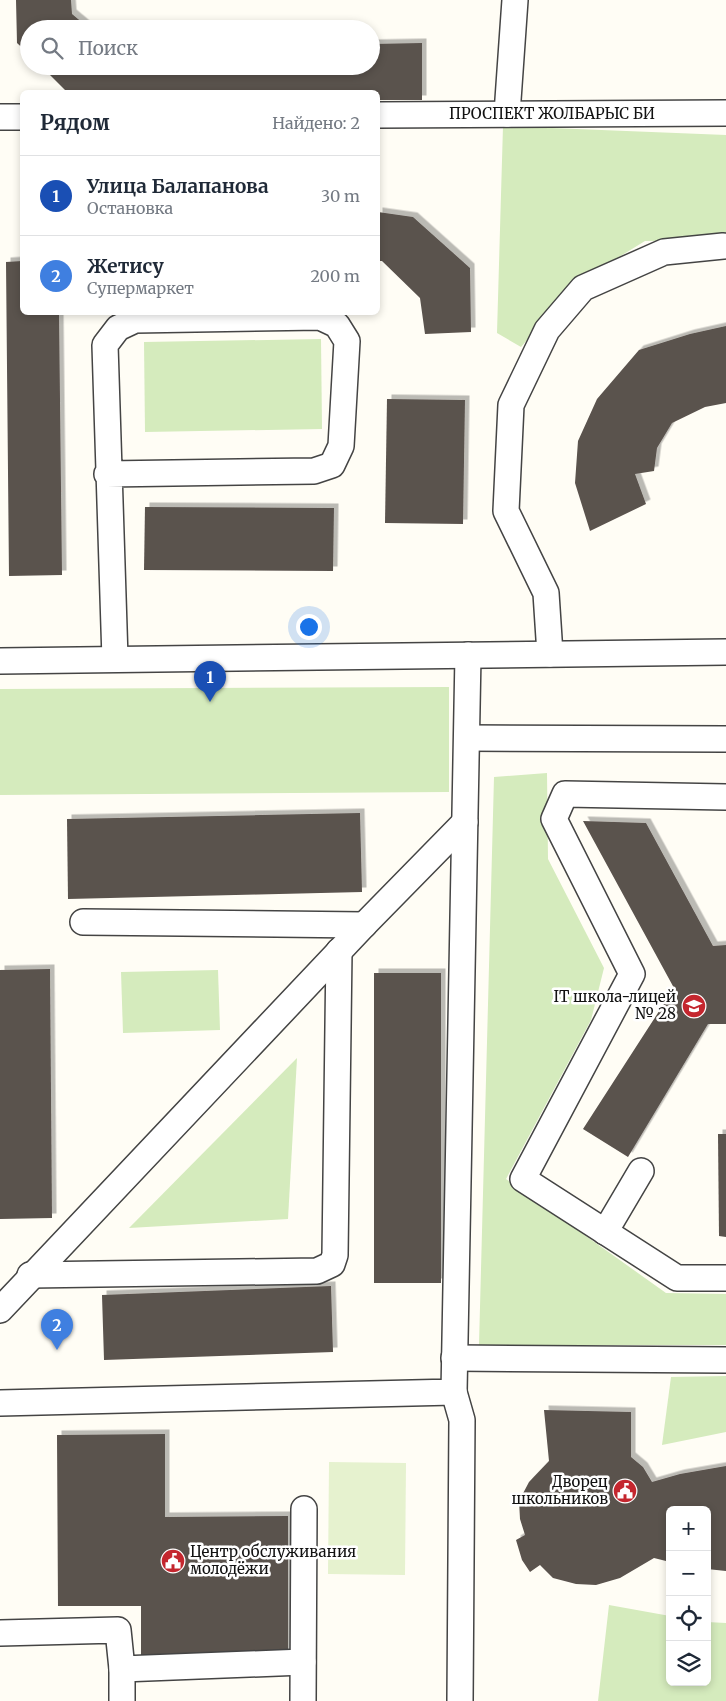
<!DOCTYPE html>
<html lang="ru">
<head>
<meta charset="utf-8">
<style>
	body { margin:0; font-family:Merriweather,serif; background:#f2f2f3; color:#1f2937 }
	.controls { position:absolute; right:15px; bottom:15px; display:grid; overflow:hidden; border-radius:8px; box-shadow:0 2px 8px #0003 }
	.controls button { width:45px; height:45px; display:grid; place-items:center; padding:0; border:0; border-bottom:1px solid #e0e1e3; background:#fff; color:#1f2937; font:25px sans-serif }
	.you { position:absolute; left:308px; top:626px; width:18px; height:18px; margin:-12px; border:4px solid #fff; border-radius:50%; background:#1a73e8; box-shadow:0 0 0 8px #1a73e833 }
	.badge { display:grid; place-items:center; width:32px; height:32px; border-radius:50%; background:#c4262e; color:#fff; font-size:16px; font-weight:700 }
	.pin { position:absolute; translate:-50% -41px; filter:drop-shadow(0 1px 2px #0008) }
	.pin::after { content:''; position:absolute; top:26px; width:18px; height:15px; background:inherit; clip-path:polygon(0 0,100% 0,50% 100%) }
	.list { margin:0; padding:0; list-style:none }
	h2 { display:flex; justify-content:space-between; align-items:center; height:65px; margin:0; padding:0 20px; font-size:21px }
	h2 small { font-size:16px; font-weight:400; color:#747a83 }
	.list li { display:grid; grid-template-columns:32px 1fr auto; gap:15px; align-items:center; box-sizing:border-box; height:80px; padding:0 20px; border-top:1px solid #e0e1e3 }
	.list b { display:block; font-size:19px; white-space:nowrap }
	.list p { margin:0; font-size:16px; white-space:nowrap; color:#747a83 }
	.list em { font-size:16px; font-style:normal; color:#747a83 }
	.icon { flex:none; width:28px; height:28px; fill:none; stroke:currentColor; stroke-width:2; stroke-linecap:round; stroke-linejoin:round }
	.map { position:relative; flex:none; width:726px; height:1701px; overflow:hidden }
	.search { position:absolute; background:#fff; box-shadow:0 2px 8px #0003; left:20px; top:20px; width:360px; height:55px; display:flex; align-items:center; gap:12px; box-sizing:border-box; padding:0 18px; border-radius:28px; color:#747a83; font-size:19px }
	.panel { position:absolute; background:#fff; box-shadow:0 2px 8px #0003; left:20px; top:90px; width:360px; height:225px; border-radius:8px }
	.map>svg:first-child { display:block }
	.green { fill:#d5ebbd }
	.pitch { fill:#e6f2cf }
	.building { fill:#5a524d; filter:url(#shadow) }
	.lines { fill:none; stroke-linecap:round; stroke-linejoin:round }
	.minor-casing { stroke:#444; stroke-width:28 }
	.minor { stroke:#fff; stroke-width:25 }
	.labels { text-anchor:middle; stroke-width:5; stroke-linejoin:round; paint-order:stroke }
	.street-label { font-size:15px; fill:#111; stroke:#fff }
	.poi-label { font-size:15px; fill:#111; stroke:#fff; text-anchor:end }
</style>
</head>
<body>
<div class="map">
<svg width="726" height="1701" viewBox="0 0 726 1701">
	<defs>
		<filter id="shadow"><feDropShadow dx="4.5" dy="-4.5" stdDeviation="0" flood-color="#0004"/></filter>
	</defs>
	<rect width="100%" height="100%" fill="#fffdf5"/>
	<g class="green">
		<polygon points="503,126 726,135 726,240 645,241 575,284 521,347 497,333"/>
		<polygon points="321,339 322,429 145,432 144,342"/>
		<polygon points="449,687 449,792 0,795 0,689"/>
		<polygon points="547,773 548,859 604,968 591,1020 506,1179 666,1293 726,1294 726,1345 479,1345 494,777"/>
		<polygon points="218,970 220,1030 123,1033 121,972"/>
		<polygon points="297,1058 288,1219 129,1228"/>
		<polygon points="726,1376 726,1432 662,1445 671,1377"/>
		<polygon points="609,1605 670,1616 670,1682 707,1682 707,1622 726,1623 726,1701 598,1701"/>
	</g>
	<polygon class="pitch" points="329,1462 406,1463 405,1575 328,1574"/>
	<g class="building">
		<polygon points="16,0 71,0 72,14 90,29 29,29 29,54 17,43"/>
		<polygon points="422,43 422,100 378,100 378,92 67,92 41,66 371,66 371,44"/>
		<polygon points="378,212 413,217 470,268 471,332 425,334 420,298 382,261 378,261"/>
		<polygon points="22,261 22,312 59,312 62,575 9,576 6,262"/>
		<polygon points="726,326 726,403 705,407 672,423 657,448 654,471 635,474 646,504 590,531 575,483 578,441 597,399 639,350 690,334"/>
		<polygon points="387,399 465,400 463,524 385,523"/>
		<polygon points="145,507 334,508 333,571 144,570"/>
		<polygon points="360,813 362,892 68,899 67,819"/>
		<polygon points="583,821 646,823 713,946 726,945 726,1024 708,1024 628,1157 583,1129 674,988"/>
		<polygon points="50,969 52,1218 0,1219 0,970"/>
		<rect x="374" y="973" width="67" height="310"/>
		<polygon points="718,1134 726,1134 726,1237 719,1236"/>
		<polygon points="331,1286 333,1352 104,1360 102,1295"/>
		<polygon points="544,1410 631,1412 631,1457 643,1467 652,1482 680,1474 726,1466 726,1571 707,1569 707,1510 670,1510 670,1562 654,1558 620,1578 596,1585 576,1584 553,1578 540,1565 530,1572 522,1560 516,1540 525,1535 520,1519 519,1501 529,1482 549,1461"/>
		<polygon points="165,1434 165,1517 288,1516 288,1662 141,1663 141,1606 58,1606 57,1435"/>
	</g>
	<g class="lines">
		<g class="minor-casing">
			<g id="minor">
				<polyline points="507,114 515,0"/>
				<polyline points="378,115 726,113"/>
				<polyline points="0,117 22,117"/>
				<polyline points="107,474 314,471 332,465 341,446 347,341 337,325 320,317 135,320 118,328 105,345 115,659"/>
				<polyline points="550,654 546,593 506,511 511,405 547,330 583,288 664,252 723,246"/>
				<polyline points="0,661 726,652"/>
				<polyline points="467,738 726,739"/>
				<polyline points="726,797 565,794 554,819 632,974 523,1179 677,1278 726,1278"/>
				<polyline points="83,922 364,925"/>
				<polyline points="605,1232 641,1171"/>
				<polyline points="30,1275 317,1271 332,1264 335,1255 339,951"/>
				<polyline points="0,1310 364,925 465,822"/>
				<polyline points="454,1358 726,1360"/>
				<polyline points="454,1392 462,1420 460,1701"/>
				<polyline points="0,1403 454,1392 468,655"/>
				<polyline points="0,1633 118,1630 122,1669 122,1701"/>
				<polyline points="122,1669 303,1662"/>
				<polyline points="303,1701 304,1509"/>
			</g>
		</g>
		<use href="#minor" class="minor"/>
	</g>
	<defs>
		<g id="school-disc" transform="scale(1.25)"><circle r="9.5" fill="#c4262e" stroke="#fff"/><path d="M0-5L7-2L0 1L-7-2ZM-4 1L0 2.5L4 1V4Q0 6-4 4Z" fill="#fff"/></g>
		<g id="civic-disc" transform="scale(1.25)"><circle r="9.5" fill="#c4262e" stroke="#fff"/><path d="M-.6-6.5H3V-4.5H.6V-3L4-1V1h2V6H-6V1h2V-1L-.6-3ZM-1.2 2.5V6h2.4V2.5Z" fill="#fff"/></g>
	</defs>
	<g fill-rule="evenodd">
		<use href="#school-disc" x="694" y="1006"/>
		<use href="#civic-disc" x="625" y="1491"/>
		<use href="#civic-disc" x="173" y="1561"/>
	</g>
	<g class="labels">
		<g class="street-label">
			<text x="552" y="119">ПРОСПЕКТ ЖОЛБАРЫС БИ</text>
		</g>
		<g class="poi-label">
			<text x="676" y="1002">IT школа-лицей<tspan x="676" dy="17">№ 28</tspan></text>
			<text x="608" y="1487">Дворец<tspan x="608" dy="17">школьников</tspan></text>
			<text x="190" y="1557" text-anchor="start">Центр обслуживания<tspan x="190" dy="17">молодёжи</tspan></text>
		</g>
	</g>
</svg>
<div class="controls">
<button>+</button>
<button>−</button>
<button><svg class="icon" aria-label="locate" viewBox="0 0 24 24"><circle cx="12" cy="12" r="6"/><path d="M12 2v4M12 18v4M2 12h4M18 12h4"/></svg></button>
<button><svg class="icon" aria-label="layers" viewBox="0 0 24 24"><path d="M12 4l9 5-9 5-9-5zM3 14l9 5 9-5"/></svg></button>
</div>
<div class="you"></div>
<div class="pin badge" style="left:210px;top:702px;background:#1a4fb4">1</div>
<div class="pin badge" style="left:57px;top:1350px;background:#3f7fe0">2</div>
<div class="search"><svg class="icon" aria-label="search" viewBox="0 0 24 24"><circle cx="10" cy="10" r="6"/><path d="M15 15l6 6"/></svg>Поиск</div>
<section class="panel">
<h2>Рядом<small>Найдено: 2</small></h2>
<ul class="list">
<li><span class="badge" style="background:#1a4fb4">1</span><div><b>Улица Балапанова</b><p>Остановка</p></div><em>30 m</em></li>
<li><span class="badge" style="background:#3f7fe0">2</span><div><b>Жетису</b><p>Супермаркет</p></div><em>200 m</em></li>
</ul>
</section>
</div>
</body>
</html>
